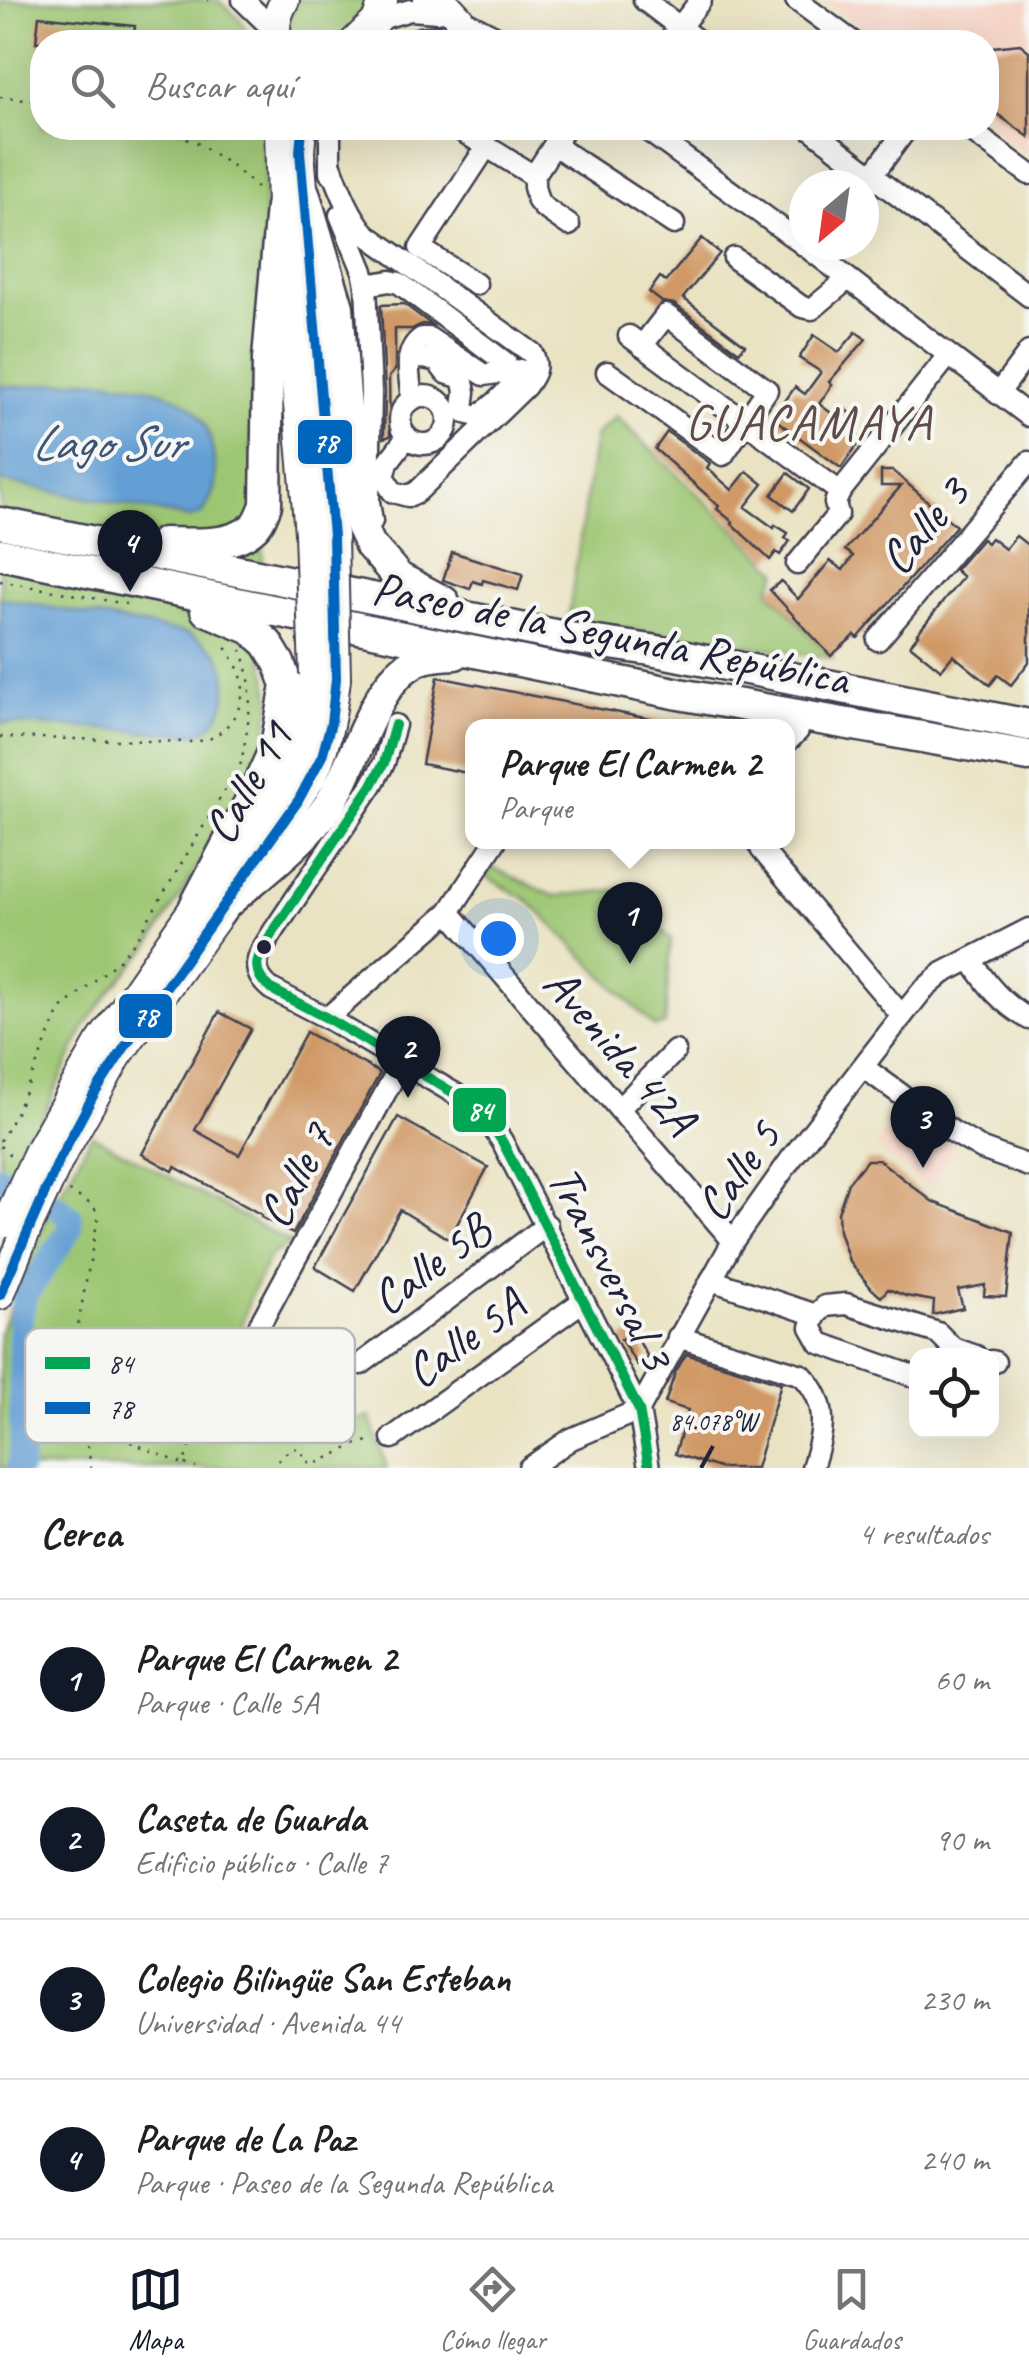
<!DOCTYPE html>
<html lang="es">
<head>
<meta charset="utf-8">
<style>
	body { margin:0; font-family:Caveat,sans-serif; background:#f6f6f6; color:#202124 }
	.controls { position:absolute; right:30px; bottom:30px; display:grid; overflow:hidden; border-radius:20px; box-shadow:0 10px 40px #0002 }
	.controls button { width:90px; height:90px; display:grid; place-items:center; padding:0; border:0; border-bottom:2px solid #e0e0e0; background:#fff; color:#202124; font:50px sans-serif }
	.compass { position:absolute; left:789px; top:170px; width:90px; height:90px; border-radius:50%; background:#fff; box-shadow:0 10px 40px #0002; rotate:209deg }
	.you { position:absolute; left:498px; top:938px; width:35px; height:35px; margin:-25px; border:8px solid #fff; border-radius:50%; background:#1a73e8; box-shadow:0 0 0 15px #1a73e833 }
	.badge { display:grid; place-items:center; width:65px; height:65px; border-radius:50%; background:#111827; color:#fff; font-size:32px; font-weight:700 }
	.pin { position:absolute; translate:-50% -82px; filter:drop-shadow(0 2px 5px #0008) }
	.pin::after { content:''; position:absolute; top:52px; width:35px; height:30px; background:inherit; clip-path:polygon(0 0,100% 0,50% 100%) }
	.popup { position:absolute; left:465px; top:719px; width:330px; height:130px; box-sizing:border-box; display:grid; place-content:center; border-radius:20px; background:#fff; filter:drop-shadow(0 2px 8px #0005); font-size:32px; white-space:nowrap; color:#757577 }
	.popup b { font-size:38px; color:#202124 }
	.popup::after { content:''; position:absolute; left:50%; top:100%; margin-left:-20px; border:20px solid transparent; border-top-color:#fff }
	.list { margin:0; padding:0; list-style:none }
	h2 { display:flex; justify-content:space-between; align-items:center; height:130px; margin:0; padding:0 40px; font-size:42px }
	h2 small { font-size:32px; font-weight:400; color:#757577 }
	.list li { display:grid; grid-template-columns:65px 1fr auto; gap:30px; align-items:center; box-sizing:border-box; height:160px; padding:0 40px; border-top:2px solid #e0e0e0 }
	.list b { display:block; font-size:38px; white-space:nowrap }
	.list p { margin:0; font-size:32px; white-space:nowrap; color:#757577 }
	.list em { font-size:32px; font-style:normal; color:#757577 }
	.icon { flex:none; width:55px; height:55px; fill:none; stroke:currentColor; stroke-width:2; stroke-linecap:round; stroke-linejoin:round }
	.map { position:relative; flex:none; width:1029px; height:1468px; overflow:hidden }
	.search { position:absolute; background:#fff; box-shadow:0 10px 40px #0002; left:30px; right:30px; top:30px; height:110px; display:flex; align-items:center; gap:25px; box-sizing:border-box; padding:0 35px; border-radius:40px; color:#757577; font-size:38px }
	.sheet { height:770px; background:#fff }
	nav { display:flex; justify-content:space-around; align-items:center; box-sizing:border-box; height:140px; border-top:2px solid #e0e0e0; background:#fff; font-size:28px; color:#757577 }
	nav a { display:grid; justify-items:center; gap:5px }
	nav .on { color:#111827 }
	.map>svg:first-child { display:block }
	.built { fill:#f6d2c4 }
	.green { fill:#9dc672; stroke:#607456; stroke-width:2.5 }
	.water { fill:#649fd4; stroke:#436088; stroke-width:2.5 }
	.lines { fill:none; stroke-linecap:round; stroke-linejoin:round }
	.river { stroke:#649fd4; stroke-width:25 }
	.building { fill:#d09865 }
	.minor-casing { stroke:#403f4f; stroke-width:25 }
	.major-casing { stroke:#403f4f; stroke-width:32 }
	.highway-casing { stroke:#403f4f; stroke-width:35 }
	.path { stroke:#403f4f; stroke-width:2.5; stroke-dasharray:2.5 8; stroke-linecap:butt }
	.minor { stroke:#fff; stroke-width:20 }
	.major { stroke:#fff; stroke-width:28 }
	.highway { stroke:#fff; stroke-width:30 }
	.major-bridge-casing { stroke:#403f4f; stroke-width:32; stroke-linecap:butt }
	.major-bridge { stroke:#fff; stroke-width:28 }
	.bus-1-casing { stroke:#f6f6f2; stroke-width:18 }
	.bus-2-casing { stroke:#f6f6f2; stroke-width:18 }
	.bus-1 { stroke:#00a651; stroke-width:10 }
	.bus-2 { stroke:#0065bd; stroke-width:10 }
	.ticks { fill:none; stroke:#22223b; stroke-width:4 }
	.bus-dot { fill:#22223b; stroke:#f6f6f2; stroke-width:4 }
	.labels { text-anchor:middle; stroke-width:8; stroke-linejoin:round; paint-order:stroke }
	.street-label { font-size:48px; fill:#22223b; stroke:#f6f6f2 }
	.neighbourhood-label { font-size:50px; letter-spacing:2.5px; fill:#5f4b4a; stroke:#f6f6f2 }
	.water-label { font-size:50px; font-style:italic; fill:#3c5478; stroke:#f6f6f2 }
	.key { fill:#f6f6f2; stroke:#b6b6bb; stroke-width:2.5 }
	.key-label { font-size:28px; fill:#22223b }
	.ticks-label { font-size:25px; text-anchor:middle; fill:#22223b; stroke:#f6f6f2; stroke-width:8; stroke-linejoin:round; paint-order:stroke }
	.line-badge { stroke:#f6f6f2; stroke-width:4 }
	.badge-label { font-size:28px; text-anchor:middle; font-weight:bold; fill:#fff }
</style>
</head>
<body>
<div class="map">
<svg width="1029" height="1468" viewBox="0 0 1029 1468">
	<rect width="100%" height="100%" fill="#f6f6f2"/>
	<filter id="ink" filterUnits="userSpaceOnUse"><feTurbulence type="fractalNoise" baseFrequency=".01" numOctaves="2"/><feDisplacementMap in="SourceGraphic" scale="20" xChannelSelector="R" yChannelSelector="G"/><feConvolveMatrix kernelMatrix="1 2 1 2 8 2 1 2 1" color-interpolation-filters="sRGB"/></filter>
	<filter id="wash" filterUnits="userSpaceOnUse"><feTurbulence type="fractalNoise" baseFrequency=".0048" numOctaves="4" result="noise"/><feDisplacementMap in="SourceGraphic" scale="40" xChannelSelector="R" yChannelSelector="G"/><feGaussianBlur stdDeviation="2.25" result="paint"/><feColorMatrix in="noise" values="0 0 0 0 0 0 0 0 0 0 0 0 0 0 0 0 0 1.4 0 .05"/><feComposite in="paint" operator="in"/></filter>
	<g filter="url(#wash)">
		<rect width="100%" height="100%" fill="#eae3c3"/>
		<g class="built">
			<polygon points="825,0 1029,0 1029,155 987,122 986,42 881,42"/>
			<polygon points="903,1105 957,1142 930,1189 876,1147"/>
		</g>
		<g class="green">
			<polygon points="0,0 218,0 240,19 252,42 42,42 42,128 262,128 265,157 264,240 251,399 252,453 263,555 258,630 271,699 264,758 149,947 113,988 85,1026 16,1173 0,1165"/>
			<polygon points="295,0 372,0 372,9 342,42 280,42"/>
			<polygon points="616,416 778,571 769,591 832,658 568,620 595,436"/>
			<polygon points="491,867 554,896 627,889 671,940 665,1024 655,1027 527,900 485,876"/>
			<path d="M92,1135L291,1243L270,1256L251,1294L239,1334C252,1334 260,1338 268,1349L278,1346L307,1434L370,1417L387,1468H0V1333L47,1217Z"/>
		</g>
		<g class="water">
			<path d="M82,380C115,380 178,387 200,416C208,426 211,441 213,453C218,480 217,489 203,513L190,518L0,481V386L21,387Z"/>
			<path d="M0,598L190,634C199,640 210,645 217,653C233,676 229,723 199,732C192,734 181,733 174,733L0,723Z"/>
		</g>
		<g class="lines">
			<polyline class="river" points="0,1177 57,1206 70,1217 70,1230 24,1297 20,1321 22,1447 19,1468"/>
		</g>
		<g id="blocks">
			<g class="building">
				<polygon points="39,16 135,26 133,42 36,42"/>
				<polygon points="1020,44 1029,51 1029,137 986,106 986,56 993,47"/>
				<polygon points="702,238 720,253 683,298 745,345 739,352 674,304 662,302 649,292 660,277 666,281"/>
				<polygon points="404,304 432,325 422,324 412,329 395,329 395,370 389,377 390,436 384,438 385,391 381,305"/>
				<polygon points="856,332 866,339 829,382 832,385 819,404 838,418 845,409 859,419 851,430 862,438 841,468 773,418 795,387 805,394 821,372 799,358 814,335 839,352"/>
				<polygon points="667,432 710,463 707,468 732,490 747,471 763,484 745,507 774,528 775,525 788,533 785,538 790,541 780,555 776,552 770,560 732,524 733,522 717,509 719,506 655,449"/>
				<polygon points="881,471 893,471 956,526 858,638 855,635 831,656 770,590 781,581 798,599 830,561 843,570 853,556 845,550 901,486 881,486"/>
				<polygon points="788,473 809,489 793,511 772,495"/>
				<polygon points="1016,536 1029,546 1029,662 1011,685 998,675 990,685 953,655 941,670 910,645 918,635 917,634 963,577 955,570 982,539 987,543 991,538 1005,549"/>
				<polygon points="452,552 523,574 518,590 483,580 482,584 473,581 470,589 443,580"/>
				<polygon points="438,677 660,721 659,726 472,726 472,774 422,764"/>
				<polygon points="219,1012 251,1029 195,1130 239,1155 306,1032 380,1073 293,1234 261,1217 262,1215 175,1167 173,1171 142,1154"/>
				<polygon points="398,1117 488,1167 449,1239 400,1210 355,1291 315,1267"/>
				<polygon points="867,1160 879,1160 933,1202 1013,1232 1006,1297 984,1296 985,1285 958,1290 963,1308 933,1315 934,1301 906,1296 888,1289 881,1297 872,1289 849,1261 839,1231 838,1213 848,1183"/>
				<polygon points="634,1333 648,1357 637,1365 621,1339"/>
				<polygon points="329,1334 341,1379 345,1378 357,1417 321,1429 305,1379 299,1381 289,1344"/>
				<polygon points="241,1348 261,1365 250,1378 230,1361"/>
				<polygon points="686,1354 781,1383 756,1468 719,1468 675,1454 688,1410 665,1403 675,1373"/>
			</g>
		</g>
	</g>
	<g filter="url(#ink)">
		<use href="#blocks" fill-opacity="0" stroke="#403f4f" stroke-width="2.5"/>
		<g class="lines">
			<g class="minor-casing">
				<g id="minor">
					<polyline points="243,0 276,32"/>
					<polyline points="424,0 506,42"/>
					<polyline points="644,0 699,42"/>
					<polyline points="796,0 853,42"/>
					<polyline points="377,20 410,10 438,12"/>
					<path d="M410,42C426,33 447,37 465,42"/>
					<polyline points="668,42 701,0"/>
					<polyline points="457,128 534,176"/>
					<polyline points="565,128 534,176 534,187 538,201 543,207 569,225"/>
					<polyline points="644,128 804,245"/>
					<polyline points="810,128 1029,296"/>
					<polyline points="967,128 1029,174"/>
					<polyline points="554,145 674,224"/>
					<path d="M330,163C339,187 349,215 366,234L532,353C539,366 535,374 526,386L417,492L408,496L393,492L384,478L388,462L407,437"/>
					<polyline points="330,173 330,128"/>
					<polyline points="865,185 907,128"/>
					<polyline points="340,215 363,271 366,285 371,392 369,502 372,521"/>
					<polyline points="804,245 1029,416"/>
					<polyline points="734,258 802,307 812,309 848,279"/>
					<polyline points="476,284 420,248 487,146"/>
					<path d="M366,285L390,281L399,283L506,363L498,373L484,375L429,338H422C402,351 410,378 412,400"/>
					<polyline points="629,336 840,492"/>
					<path d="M409,359L424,358L437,361L446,373L459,377L463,382L465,392L463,408L466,413L477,416C493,407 513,388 520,370"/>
					<polyline points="607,372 723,455 767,390 666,315 642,346"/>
					<polyline points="998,394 1029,352"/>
					<circle cx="424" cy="420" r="24"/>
					<polyline points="797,564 838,514 835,503 840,492 948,356"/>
					<polyline points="878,640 1029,462"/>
					<polyline points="760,724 760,726"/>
					<path d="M395,725L384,763L372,785L275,929C261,952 245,968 271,989L327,1018L469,1102L481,1111L502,1141L639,1410L649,1468"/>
					<polyline points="788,741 798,731"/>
					<polyline points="761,849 902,1016"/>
					<polyline points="449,912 733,1241"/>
					<path d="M971,959C986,985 1003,1004 1029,1019"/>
					<polyline points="327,1018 449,912 495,842"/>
					<polyline points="863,1067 953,1132 982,1149 1029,1166"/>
					<polyline points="619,1109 675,1051"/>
					<polyline points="711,1280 816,1315 825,1306 846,1304 938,1333 953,1348 976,1356"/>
					<polyline points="816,1315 811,1327 820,1343 916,1377"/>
					<polyline points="259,1326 402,1062"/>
					<path d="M678,1337L802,1375C831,1405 823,1432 812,1468"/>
					<polyline points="992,1361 995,1362"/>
					<polyline points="361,1364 547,1225"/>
					<polyline points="392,1438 583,1301"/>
					<polyline points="529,1468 571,1439 639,1410 733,1241 791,1159 902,1016 922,991 943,973 1029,929"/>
				</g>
			</g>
			<g class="major-casing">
				<g id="major">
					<polyline points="442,0 459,18"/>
					<path d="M278,42C274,28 277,13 285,0"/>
					<polyline points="354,42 377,20 383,0"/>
					<polyline points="279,128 281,207 309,533"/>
					<polyline points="302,128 300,152 333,536"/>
					<polyline points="39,1150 99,1044 195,906 258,824 288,776 306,733 311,713 314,674"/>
					<path d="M60,1158L117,1057L228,902L312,777C327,745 332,714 336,679"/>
					<polyline points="0,1295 26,1231"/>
				</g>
			</g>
			<g class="highway-casing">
				<g id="highway">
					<polyline points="304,193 338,307 352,486 361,526 370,545 399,578 444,602"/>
					<polyline points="0,523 570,638 651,650 1029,725"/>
					<path d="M164,543C192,543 232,548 254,527C260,522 263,512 266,505L268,359L281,207"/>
					<polyline points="0,554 679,694 1029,756"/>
					<path d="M228,902C262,872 303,843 329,805C357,763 374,673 424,658C434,655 445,655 455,654"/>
					<polyline points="195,906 254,794 276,746 287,685 279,663 267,643 251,629 206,610"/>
				</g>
			</g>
			<g class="path">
				<polyline points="207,0 209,0"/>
				<polyline points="0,97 42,102"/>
				<polyline points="157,128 196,142 232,166 257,188"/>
				<polyline points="0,581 126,604"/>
				<path d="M0,737L189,742C197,741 207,741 213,737C235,724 249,697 240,673C236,663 229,653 224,643"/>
				<path d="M0,1141L15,1115L60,1010L119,960L136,940L241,763C248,726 257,686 241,650"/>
				<polyline points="0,1146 11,1156"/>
				<polyline points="69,1191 94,1206 98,1218 66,1389 71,1405 85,1423 183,1464 240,1325"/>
				<polyline points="85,1425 91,1468"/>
				<polyline points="185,1464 196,1468"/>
				<polyline points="270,1468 288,1451 297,1448 302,1452 305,1461 315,1464 355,1445 372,1440"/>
			</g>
			<use href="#minor" class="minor"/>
			<use href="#major" class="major"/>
			<use href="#highway" class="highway"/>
			<g class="major-bridge-casing">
				<g id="major-bridge">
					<polyline points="309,533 314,674"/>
					<polyline points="333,536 336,679"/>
					<polyline points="6,1223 39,1150"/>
					<polyline points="26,1231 60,1158"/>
				</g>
			</g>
			<use href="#major-bridge" class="major-bridge"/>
			<g class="bus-1-casing">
				<path id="bus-1" d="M395,725L384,763L372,785L275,929C261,952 245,968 271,989L327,1018L469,1102L481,1111L502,1141L639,1410L649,1468"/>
			</g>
			<g class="bus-2-casing">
				<polyline id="bus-2" points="0,1295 60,1158 93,1096 141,1022 298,801 322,756 331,723 336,679 333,536 300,152 302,128"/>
			</g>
			<use href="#bus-1" class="bus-1"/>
			<use href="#bus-2" class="bus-2"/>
		</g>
	</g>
	<path class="ticks" d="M701,1468L713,1446"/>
	<circle class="bus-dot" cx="264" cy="947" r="9"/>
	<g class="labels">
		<g class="street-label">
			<text transform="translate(923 525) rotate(-50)" y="17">Calle 3</text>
			<text transform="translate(611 632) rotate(11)" y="17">Paseo de la Segunda República</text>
			<text transform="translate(247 782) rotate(-60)" y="17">Calle 11</text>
			<text transform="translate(621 1050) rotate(49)" y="17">Avenida 42A</text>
			<text transform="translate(737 1170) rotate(-55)" y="17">Calle 5</text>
			<text transform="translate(295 1175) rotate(-62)" y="17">Calle 7</text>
			<text transform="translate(430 1263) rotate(-37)" y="17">Calle 5B</text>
			<text transform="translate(612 1267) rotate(63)" y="17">Transversal 3</text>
			<text transform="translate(464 1337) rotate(-36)" y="17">Calle 5A</text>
		</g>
		<g class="neighbourhood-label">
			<text x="809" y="439">GUACAMAYA</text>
		</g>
		<g class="water-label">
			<text x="107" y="459">Lago Sur</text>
		</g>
	</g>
	<rect x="25" y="1328" width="330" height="115" rx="15" class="key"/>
	<rect x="45" y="1357" width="45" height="12" fill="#00a651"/>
	<rect x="45" y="1402" width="45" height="12" fill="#0065bd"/>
	<g class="key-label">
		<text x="108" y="1373">84</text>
		<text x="108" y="1418">78</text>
	</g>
	<g class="ticks-label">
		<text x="713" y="1430">84.078°W</text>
	</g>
	<g class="line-badge">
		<rect x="296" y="418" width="58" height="48" rx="10" fill="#0065bd"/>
		<rect x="117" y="992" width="57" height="48" rx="10" fill="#0065bd"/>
		<rect x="451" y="1086" width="57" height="48" rx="10" fill="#00a651"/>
	</g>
	<g class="badge-label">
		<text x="325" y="452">78</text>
		<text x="145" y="1026">78</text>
		<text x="480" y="1120">84</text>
	</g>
</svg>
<div class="controls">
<button><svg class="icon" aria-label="locate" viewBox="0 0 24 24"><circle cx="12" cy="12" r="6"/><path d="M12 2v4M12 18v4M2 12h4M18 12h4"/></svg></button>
</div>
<svg class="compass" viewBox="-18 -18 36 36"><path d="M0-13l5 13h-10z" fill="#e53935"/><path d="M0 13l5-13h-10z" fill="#757577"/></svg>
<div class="you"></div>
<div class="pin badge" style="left:630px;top:964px">1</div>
<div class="popup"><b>Parque El Carmen 2</b>Parque</div>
<div class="pin badge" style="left:408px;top:1098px">2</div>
<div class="pin badge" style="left:923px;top:1168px">3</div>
<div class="pin badge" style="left:130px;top:592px">4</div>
<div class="search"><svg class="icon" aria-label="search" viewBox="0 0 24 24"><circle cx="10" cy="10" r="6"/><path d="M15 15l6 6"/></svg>Buscar aquí</div>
</div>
<section class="sheet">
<h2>Cerca<small>4 resultados</small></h2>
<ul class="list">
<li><span class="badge">1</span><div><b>Parque El Carmen 2</b><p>Parque · Calle 5A</p></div><em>60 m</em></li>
<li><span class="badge">2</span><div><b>Caseta de Guarda</b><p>Edificio público · Calle 7</p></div><em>90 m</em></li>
<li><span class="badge">3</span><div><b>Colegio Bilingüe San Esteban</b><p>Universidad · Avenida 44</p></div><em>230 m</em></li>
<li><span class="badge">4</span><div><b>Parque de La Paz</b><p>Parque · Paseo de la Segunda República</p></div><em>240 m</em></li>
</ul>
</section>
<nav>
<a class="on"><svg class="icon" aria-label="map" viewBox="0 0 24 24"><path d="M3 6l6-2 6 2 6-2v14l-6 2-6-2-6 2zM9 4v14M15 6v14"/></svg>Mapa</a>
<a><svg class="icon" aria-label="directions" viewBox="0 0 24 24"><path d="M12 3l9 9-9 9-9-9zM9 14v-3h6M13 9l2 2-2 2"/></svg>Cómo llegar</a>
<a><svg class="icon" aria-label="saved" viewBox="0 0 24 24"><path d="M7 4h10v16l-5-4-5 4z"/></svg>Guardados</a>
</nav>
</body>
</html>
